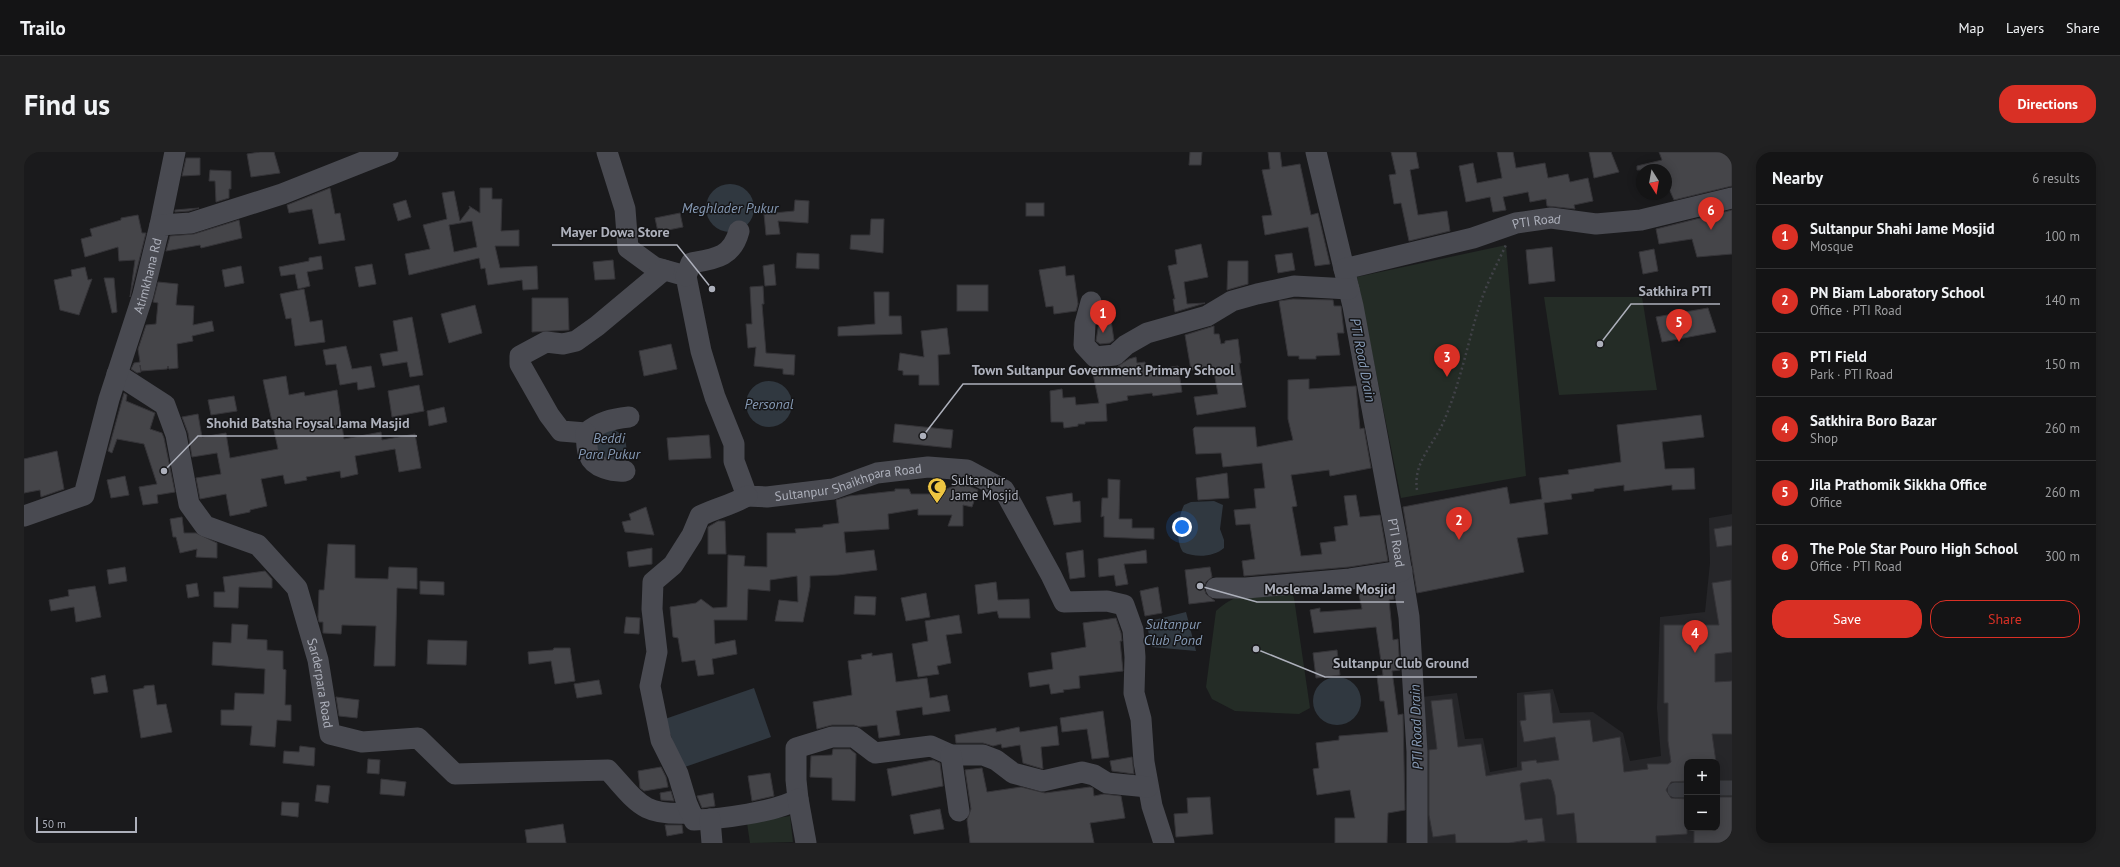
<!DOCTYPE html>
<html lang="en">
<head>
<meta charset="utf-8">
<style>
	body { margin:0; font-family:"PT Sans",sans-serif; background:#212122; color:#f1f3f6 }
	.controls { position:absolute; right:12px; bottom:12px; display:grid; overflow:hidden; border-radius:8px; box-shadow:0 2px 10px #0003 }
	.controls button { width:36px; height:36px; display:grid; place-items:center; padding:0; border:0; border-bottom:1px solid #333334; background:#141415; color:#f1f3f6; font:20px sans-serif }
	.compass { position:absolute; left:1612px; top:12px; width:36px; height:36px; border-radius:50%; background:#141415; box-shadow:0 2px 10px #0003; rotate:169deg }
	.scale { position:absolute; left:12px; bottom:10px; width:101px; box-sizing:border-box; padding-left:4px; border:2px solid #adb0bb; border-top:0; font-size:11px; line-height:14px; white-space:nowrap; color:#adb0bb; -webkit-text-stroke:3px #151517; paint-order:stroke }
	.you { position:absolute; left:1158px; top:375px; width:14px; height:14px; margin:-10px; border:3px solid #fff; border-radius:50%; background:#1a73e8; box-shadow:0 0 0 6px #1a73e833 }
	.badge { display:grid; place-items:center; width:26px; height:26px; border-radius:50%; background:#d93025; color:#fff; font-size:13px; font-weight:700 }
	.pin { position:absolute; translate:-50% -33px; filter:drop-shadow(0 1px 2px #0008) }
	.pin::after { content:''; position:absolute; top:21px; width:14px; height:12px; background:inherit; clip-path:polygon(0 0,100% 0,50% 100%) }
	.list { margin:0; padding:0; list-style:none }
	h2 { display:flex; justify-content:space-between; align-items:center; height:52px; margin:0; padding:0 16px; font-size:17px }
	h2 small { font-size:13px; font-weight:400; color:#9d9ea0 }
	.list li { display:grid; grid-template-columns:26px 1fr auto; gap:12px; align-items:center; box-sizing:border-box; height:64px; padding:0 16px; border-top:1px solid #333334 }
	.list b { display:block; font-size:15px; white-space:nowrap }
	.list p { margin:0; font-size:13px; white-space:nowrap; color:#9d9ea0 }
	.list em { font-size:13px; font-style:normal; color:#9d9ea0 }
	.actions { display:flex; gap:8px; padding:12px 16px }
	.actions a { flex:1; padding:9px 0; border:1px solid #d93025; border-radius:16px; text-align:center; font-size:14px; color:#d93025 }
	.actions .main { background:#d93025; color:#fff }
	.map { position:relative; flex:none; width:1708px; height:691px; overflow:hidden; border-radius:16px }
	header { display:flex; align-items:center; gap:24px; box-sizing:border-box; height:56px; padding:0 20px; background:#141415; border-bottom:1px solid #333334 }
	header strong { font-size:19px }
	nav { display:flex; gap:22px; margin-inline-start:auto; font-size:14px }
	.intro { display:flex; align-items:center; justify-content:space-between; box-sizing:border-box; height:96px; padding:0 24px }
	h1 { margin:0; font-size:28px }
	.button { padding:10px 18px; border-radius:16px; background:#d93025; color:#fff; font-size:14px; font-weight:700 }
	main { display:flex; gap:24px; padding:0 24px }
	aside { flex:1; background:#141415; border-radius:16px; box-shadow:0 2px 10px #0003 }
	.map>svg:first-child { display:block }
	.built { fill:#262629; fill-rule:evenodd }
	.green { fill:#242c26 }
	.water { fill:#303840 }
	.building { fill:#454549; stroke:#353438; fill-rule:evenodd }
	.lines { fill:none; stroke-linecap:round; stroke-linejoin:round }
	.path { stroke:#414248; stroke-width:2.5; stroke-dasharray:2 3; stroke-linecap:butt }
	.street { stroke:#3b3c41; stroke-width:15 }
	.secondary { stroke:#494a51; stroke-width:21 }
	.labels { text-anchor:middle; stroke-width:3; stroke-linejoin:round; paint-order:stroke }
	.street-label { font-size:13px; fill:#adb0bb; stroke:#151517 }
	.poi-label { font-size:13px; fill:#adb0bb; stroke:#151517; text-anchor:start }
	.water-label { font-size:14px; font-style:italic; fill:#869ab5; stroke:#151517 }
	.leader { fill:none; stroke:#adb0bb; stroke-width:1.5 }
	.callout-dot { fill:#adb0bb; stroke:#151517; stroke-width:1.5 }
	.callout-label { font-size:14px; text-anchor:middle; font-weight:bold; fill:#adb0bb; stroke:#151517; stroke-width:3; stroke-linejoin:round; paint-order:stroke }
</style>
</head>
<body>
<header>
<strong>Trailo</strong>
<nav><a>Map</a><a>Layers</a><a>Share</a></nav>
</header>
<div class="intro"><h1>Find us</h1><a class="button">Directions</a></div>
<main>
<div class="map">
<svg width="1708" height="691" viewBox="0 0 1708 691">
	<rect width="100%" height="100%" fill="#1a1a1c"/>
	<path class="built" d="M1708,362V691H1396L1398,545L1433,541L1441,587L1459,586L1466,620L1493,615V541L1529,537L1536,561L1569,560L1599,581L1606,609L1637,604L1633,556L1636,465L1681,460L1686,411L1685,366ZM1663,610H1693V676H1663Z"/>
	<g class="green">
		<polygon points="1482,93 1502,324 1377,346 1333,125"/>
		<polygon points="1520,145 1618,145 1633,238 1535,243"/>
		<path d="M1266,437L1270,446L1286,556L1275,562L1211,559L1188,547L1182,535L1192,459C1215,438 1237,440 1266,437Z"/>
		<polygon points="766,664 769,690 726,691 723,671"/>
	</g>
	<g class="water">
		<circle cx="706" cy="56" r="24"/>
		<circle cx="745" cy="252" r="23"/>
		<path d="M588,277C601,281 610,301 593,309C589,310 585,310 580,310L569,287Z"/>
		<path d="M1190,349L1199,353L1196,377L1200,388V396C1190,405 1171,406 1159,400C1151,389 1154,365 1160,353L1167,350Z"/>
		<polygon points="1162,460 1172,499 1128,495 1122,470"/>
		<circle cx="1313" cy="549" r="24"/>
		<polygon points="730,536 747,585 658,616 641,567"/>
	</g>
	<g class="building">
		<polygon points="236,0 250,0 256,21 227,25 223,2"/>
		<polygon points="1166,0 1178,0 1177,13 1165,13"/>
		<polygon points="1244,0 1256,0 1258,15 1276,12 1287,63 1294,61 1306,112 1291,114 1284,75 1241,83 1238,64 1248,63 1238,18 1246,17"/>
		<polygon points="1367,0 1392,0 1395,16 1386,18 1394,63 1423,59 1426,79 1385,89 1377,51 1370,52 1365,23 1372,22"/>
		<polygon points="1473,0 1489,0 1492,16 1521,11 1524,26 1544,22 1546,30 1564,26 1569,49 1550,53 1551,57 1523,54 1522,47 1506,50 1504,40 1479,45 1482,58 1469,60 1466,45 1442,50 1435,14 1449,11 1453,31 1478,26"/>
		<polygon points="1565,0 1587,0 1595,20 1570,26"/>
		<polygon points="1635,0 1700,0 1708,10 1708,34 1650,48 1642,30 1642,18 1613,18 1613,14 1638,8"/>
		<polygon points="162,6 176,6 176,23 158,24"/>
		<polygon points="186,18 207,19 207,37 205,37 205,46 192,50 191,29 185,29"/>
		<polygon points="306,36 311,62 316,61 321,88 295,92 288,57 265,61 263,53"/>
		<path d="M456,36H468V47H478L477,79L495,78V94H471L476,116L513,114L514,137L499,138L498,128L464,133L461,116L457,117L455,106L385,123L381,102L406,97L399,73L423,67L418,41L430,39L436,69L446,56L445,54L456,61ZM448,69L453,95L430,100L425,73Z"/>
		<polygon points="382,48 387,65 374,69 369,52"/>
		<polygon points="771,48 785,49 784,71 754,69 756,82 742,83 740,62 770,59"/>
		<rect x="1002" y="51" width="18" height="13"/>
		<polygon points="175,56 165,59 151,60 151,58"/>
		<polygon points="1708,58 1708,102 1673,105 1668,87 1635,92 1632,77"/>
		<polygon points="656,61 659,75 634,80 631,66"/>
		<polygon points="114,63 118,81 122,81 106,145 111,108 95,109 94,95 61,105 57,87 68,84 66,77 97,68 97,66"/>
		<polygon points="847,67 860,67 859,101 826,97 827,83 846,83"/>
		<polygon points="215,68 218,86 177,96 176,93 142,99 146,84 170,82"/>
		<polygon points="1177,92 1184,125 1160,130 1163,152 1181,151 1151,160 1149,147 1151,147 1144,114 1153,112 1151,98"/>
		<polygon points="1528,95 1531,129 1505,132 1502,98"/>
		<polygon points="1630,97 1634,119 1619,122 1615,100"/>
		<polygon points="773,101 795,102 795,117 772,116"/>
		<polygon points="1268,101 1271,118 1254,121 1251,103"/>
		<polygon points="297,104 299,117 283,120 286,134 274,137 271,122 257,124 255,115 285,109 285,106"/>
		<polygon points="589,108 591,127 571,128 569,110"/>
		<polygon points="1204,109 1224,109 1224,132 1203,138"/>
		<polygon points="348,112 352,132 335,135 331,115"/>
		<polygon points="750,112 752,133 741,134 739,114"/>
		<polygon points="217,114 220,131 201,135 198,118"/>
		<polygon points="1041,114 1042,124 1050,123 1054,152 1052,159 1030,162 1029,154 1022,155 1015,118"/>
		<polygon points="61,115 64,128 68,127 55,163 36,158 30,128 48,124 47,118"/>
		<polygon points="80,126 90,126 93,160 88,161"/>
		<polygon points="134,130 154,132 152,153 170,154 169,173 188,169 190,179 168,184 169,189 153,192 154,216 145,217 144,214 143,217 117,219 116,213 117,220 113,221 107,217 110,211 116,210 114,197 122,173 132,172 134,151 129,150"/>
		<rect x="933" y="133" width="31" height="26"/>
		<polygon points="739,134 740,152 738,152 742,201 771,203 770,223 759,222 759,217 730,214 732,195 724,196 722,172 728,172 726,135"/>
		<polygon points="280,137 286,170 298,168 301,190 271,194 267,166 262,167 256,142"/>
		<polygon points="850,140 865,140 865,164 877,164 878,182 814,184 814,175 851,172"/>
		<polygon points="508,146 544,146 545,178 508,180"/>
		<polygon points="1269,147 1309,148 1310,154 1317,154 1320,181 1313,181 1316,203 1292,204 1292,207 1275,207 1275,204 1264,204 1255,149"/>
		<polygon points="451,153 458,181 425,191 417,162"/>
		<polygon points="1684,156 1692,180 1638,190 1632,165"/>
		<polygon points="1086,162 1090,188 1086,191 1076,192 1072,189 1076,164"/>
		<polygon points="388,165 399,223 386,225 383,210 359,214 356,202 374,199 369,169"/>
		<polygon points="1190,174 1190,182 1195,182 1197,192 1201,191 1201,189 1214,187 1217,211 1215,211 1222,255 1173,263 1170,245 1194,242 1189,215 1167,218 1161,183"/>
		<polygon points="923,176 926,202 914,203 915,233 895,233 895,223 879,223 879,219 874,218 876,201 900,205 897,179"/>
		<polygon points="647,192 653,217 620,224 615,199"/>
		<polygon points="322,194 328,217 347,214 351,235 334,238 333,230 316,233 312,212 302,213 299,198"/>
		<polygon points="1112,205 1113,211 1121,210 1122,219 1154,214 1158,240 1129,244 1128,241 1103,244 1104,248 1082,252 1083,269 1061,270 1061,272 1054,272 1054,274 1040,276 1039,270 1027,270 1026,239 1038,237 1039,246 1051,245 1052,253 1075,251 1069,222 1094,217 1094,214 1105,207"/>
		<polygon points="262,224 265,243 280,240 281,244 313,238 320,287 357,280 358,288 391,282 397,316 375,320 371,297 331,304 334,322 317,326 316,319 282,325 283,328 261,332 259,323 237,327 243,354 226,358 226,360 206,364 202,342 176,347 172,326 197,322 193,301 168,305 164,281 158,265 174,262 178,285 202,281 206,306 254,297 239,228"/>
		<polygon points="1285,227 1285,237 1332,234 1336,277 1340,276 1347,316 1306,324 1305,318 1267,323 1273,354 1268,355 1277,404 1298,402 1296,391 1312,389 1310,375 1324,373 1320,344 1332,343 1336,365 1356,363 1364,409 1325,415 1220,424 1218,409 1231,407 1226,372 1212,373 1210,358 1232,356 1230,337 1241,336 1238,311 1199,315 1197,301 1172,302 1169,277 1171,275 1231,275 1233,295 1269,288 1264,267 1264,228"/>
		<polygon points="395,233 400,259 368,265 364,239"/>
		<polygon points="100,241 103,243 102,249 131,261 126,277 138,281 140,286 151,340 133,343 134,351 119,353 115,335 133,332 120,292 93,287 88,301 84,299"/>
		<polygon points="210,244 213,259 187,263 184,248"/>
		<polygon points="420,255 423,270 405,274 403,259"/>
		<polygon points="1677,263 1680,285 1638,290 1641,317 1670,316 1671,337 1648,338 1648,333 1600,339 1600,333 1570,337 1570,339 1547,342 1548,347 1520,351 1524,382 1493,386 1500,420 1393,441 1379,355 1483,335 1486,352 1518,347 1515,326 1545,322 1544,318 1597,310 1593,273"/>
		<polygon points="871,272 929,278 927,296 869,290"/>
		<polygon points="685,283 687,306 645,308 643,286"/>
		<polygon points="33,299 40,337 17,345 16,338 0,341 0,307"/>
		<polygon points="1203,321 1205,346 1174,348 1172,326"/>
		<polygon points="101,324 105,343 87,346 83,328"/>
		<polygon points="1084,327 1096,328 1095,367 1108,367 1108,376 1130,376 1130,387 1080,385 1080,364 1077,365 1078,346 1084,346"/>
		<polygon points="938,331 954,338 948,355 939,353 939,374 924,374 928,363 894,363 894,357 864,362 865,377 820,380 822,401 850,398 853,418 814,423 786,424 786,435 779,470 751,469 755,448 774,450 773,424 746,428 746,439 724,437 723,468 690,468 691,492 711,488 713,502 688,507 690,522 674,524 671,508 658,510 654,486 649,485 646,455 672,451 677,447 689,456 703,455 704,403 721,404 720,414 743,415 743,381 772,381 771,377 799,375 799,373 815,371 812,348 825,344 871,339 871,337 885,337 887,342 909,342"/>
		<polygon points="1048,341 1049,350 1056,349 1057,370 1030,373 1022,345"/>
		<polygon points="622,355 630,383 601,380 598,370 607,368 605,362"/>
		<polygon points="158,365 160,381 172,381 193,391 193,406 172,405 173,397 156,401 152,385 149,385 146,367"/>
		<polygon points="694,369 701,369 702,402 684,402 684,375"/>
		<polygon points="1708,374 1708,393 1693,395 1690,377"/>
		<polygon points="304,392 331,393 331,426 364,427 365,415 393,416 393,437 373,436 371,514 350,514 352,474 318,473 317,482 299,481 299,470 295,470 294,465 295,438 300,438"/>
		<polygon points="628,396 628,412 605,415 603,400"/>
		<polygon points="1059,398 1061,425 1046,427 1042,401"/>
		<polygon points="1122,398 1123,411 1100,412 1104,432 1092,434 1090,423 1075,425 1074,407"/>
		<polygon points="101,415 103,429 85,432 83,418"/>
		<polygon points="1186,415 1188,425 1182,430 1180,436 1182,442 1191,449 1165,452 1161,418"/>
		<polygon points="241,419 248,427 248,436 215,435 214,456 190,455 190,440 201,440 199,425"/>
		<polygon points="1707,428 1708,500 1691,502 1691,530 1708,529 1708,582 1688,582 1692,610 1663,610 1663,629 1647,630 1642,638 1647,646 1663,647 1663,682 1632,684 1632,691 1553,691 1550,661 1533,663 1531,643 1527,628 1524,627 1497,631 1496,633 1501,668 1518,666 1521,689 1504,691 1503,688 1485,691 1432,691 1431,682 1409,685 1405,663 1405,598 1413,597 1407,549 1428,547 1434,595 1457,592 1462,624 1498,618 1497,610 1512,608 1513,611 1535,608 1531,585 1500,590 1496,569 1502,568 1500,543 1526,541 1529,571 1566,568 1569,590 1596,585 1600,620 1624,617 1623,612 1644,612 1647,610 1644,589 1644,551 1640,551 1640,473 1695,473 1688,431"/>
		<polygon points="396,429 420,430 420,443 396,442"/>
		<polygon points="972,430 974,448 1005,447 1006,466 975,466 973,459 954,462 951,433"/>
		<polygon points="173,431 175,444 164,446 162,433"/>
		<polygon points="1368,433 1370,447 1365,448 1369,488 1374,487 1376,518 1368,519 1374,563 1379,562 1381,658 1364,661 1363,691 1311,691 1311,666 1331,666 1326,638 1293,643 1289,617 1295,616 1292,591 1315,588 1315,584 1364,580 1360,549 1356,549 1353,524 1359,523 1352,475 1290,481 1286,458 1296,456 1296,460 1338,457 1334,438"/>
		<polygon points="71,434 77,465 52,470 50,455 27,459 25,448 45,444 44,438"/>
		<polygon points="1134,435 1138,461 1121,464 1116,439"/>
		<polygon points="902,441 906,465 882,469 877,446"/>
		<polygon points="831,444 852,445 851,463 830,462"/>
		<polygon points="935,463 938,481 922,483 927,511 913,514 915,522 894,525 888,492 904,489 901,469"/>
		<polygon points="602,465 616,466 615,482 600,481"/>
		<polygon points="1092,466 1097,481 1098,489 1096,489 1099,519 1055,524 1056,536 1039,538 1040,540 1027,542 1025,532 1006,535 1004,521 1029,517 1027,501 1062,495 1059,471"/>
		<polygon points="208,472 224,473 223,487 243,488 243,498 259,499 259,517 262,518 261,553 267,553 267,569 253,568 251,595 226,593 228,574 197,573 197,558 210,558 211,541 240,542 241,517 188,513 189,490 207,491"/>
		<polygon points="404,488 443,489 442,513 403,512"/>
		<polygon points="530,496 546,496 551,529 531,532 527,509 505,512 504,500 529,498"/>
		<polygon points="1313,498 1316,523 1292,526 1289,501"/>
		<polygon points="848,501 848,504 868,501 872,530 903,526 906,546 923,543 926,559 899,563 898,555 872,559 876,583 855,586 853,573 836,575 830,573 808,573 793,577 789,550 828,543 824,509 838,507 837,503"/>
		<polygon points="81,523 84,540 70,542 67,526"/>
		<polygon points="575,528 578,542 553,546 550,532"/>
		<polygon points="130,533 133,553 142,552 148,580 117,586 109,538 120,536 120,534"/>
		<polygon points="312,545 335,548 333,566 315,564"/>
		<polygon points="1079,559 1085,605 1068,607 1063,577 1038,580 1036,566"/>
		<polygon points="1033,574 1035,593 1017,595 1019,617 999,611 996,593 978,596 977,592 969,594 959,591 932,591 931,583 972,576 972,580 995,575 996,580"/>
		<polygon points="276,594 291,596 290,614 259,611 260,599 275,600"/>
		<polygon points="809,597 826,597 832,602 831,649 808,648 808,626 786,625 787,604 808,603"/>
		<polygon points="1108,605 1110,622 1088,619 1086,609"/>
		<polygon points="344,607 356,608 355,622 343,621"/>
		<polygon points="909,608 916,611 919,634 868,644 863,617"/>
		<polygon points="637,615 642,625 644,635 620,639 616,636 614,619"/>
		<polygon points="958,616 963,640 997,635 1021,641 1066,635 1069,636 1070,644 1080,642 1097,644 1101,666 1066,671 1070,691 946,691 943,668 947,657 941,618"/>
		<polygon points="746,621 750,644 728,649 724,624"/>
		<polygon points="357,627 382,630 380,644 356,642"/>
		<polygon points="293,633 306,634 304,651 291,649"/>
		<polygon points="647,639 650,649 637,648 636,641"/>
		<polygon points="689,641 691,654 678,656 673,644"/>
		<polygon points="1186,645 1189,682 1152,685 1150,662 1164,661 1163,646"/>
		<polygon points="1693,645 1708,645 1708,691 1670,691 1670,676 1693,676"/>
		<polygon points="258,650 275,651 274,665 257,663"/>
		<polygon points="916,657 920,677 890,682 886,663"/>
		<polygon points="539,672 542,691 503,691 501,678"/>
		<polygon points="641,673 658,673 659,681 643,684"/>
	</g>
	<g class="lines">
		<path class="path" d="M1393,338C1389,311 1408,295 1419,271C1435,235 1443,195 1454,158C1461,135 1472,114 1482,93"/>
		<g class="street">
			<polyline points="1693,636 1708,636"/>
			<polyline points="1651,638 1663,638"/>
		</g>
		<g class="secondary">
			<path id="s1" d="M583,0L601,57L604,96L630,115L662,124L677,199L691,245L710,292V309L723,344L743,345L809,337L853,321L904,315L943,318L980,338L1027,423L1040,450L1083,449L1100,453L1109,478L1111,505L1110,541L1117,567L1120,610L1128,654L1140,691"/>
			<path id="s2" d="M1292,0L1329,154L1372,385L1385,465L1393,600V691"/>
			<polyline points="136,73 151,0"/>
			<path id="s3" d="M1320,117L1449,86L1492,71L1527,66L1572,72L1617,68L1708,46"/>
			<path d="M662,124L667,111C690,107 708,106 715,79"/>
			<polyline points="1067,150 1061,172 1060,193 1071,205 1091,203 1102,193 1123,181 1183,164 1208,149 1233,142 1270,134 1325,137"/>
			<path id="s4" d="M93,222L141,253L152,283L165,352L181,374L234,393L273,436L294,508L306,582L338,590L394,586L431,622L584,618C615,652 618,664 667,661"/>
			<path d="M605,265C587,267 575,270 562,281L537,279L525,263L496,212V204L522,190L539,192L552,189L573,174L640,118"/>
			<path d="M562,281C563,288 562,297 565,303C570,316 589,320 601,319"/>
			<path d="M723,344C708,353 692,356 676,364L668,383L649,413L629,430L628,457L633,500L626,534L637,588L654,622L663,652L670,668C696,667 753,660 774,647L772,628V596L808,585H830L851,601L907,594L927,603H959L972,608L989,621L1019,629L1058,620L1070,623L1083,631L1124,635"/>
			<path id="s5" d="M0,364L60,343L85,247L119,143L136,73L167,71L258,42L364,0"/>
			<polyline points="1192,436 1222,436 1326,427 1378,419"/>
			<polyline points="927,603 935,659"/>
			<polyline points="774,647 782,691"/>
			<polyline points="686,667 688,691"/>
		</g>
	</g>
	<defs>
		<g id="mosque-pin" transform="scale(1)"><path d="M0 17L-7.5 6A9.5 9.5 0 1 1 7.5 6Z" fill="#eec541" stroke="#151517"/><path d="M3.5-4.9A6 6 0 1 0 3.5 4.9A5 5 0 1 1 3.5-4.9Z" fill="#111"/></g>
	</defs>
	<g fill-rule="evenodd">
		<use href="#mosque-pin" x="913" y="335"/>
	</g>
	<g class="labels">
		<g class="street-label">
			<text dy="5" stroke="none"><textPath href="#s3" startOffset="199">PTI Road</textPath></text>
			<text dy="5" stroke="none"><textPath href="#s5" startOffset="292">Atimkhana Rd</textPath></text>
			<text dy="5" stroke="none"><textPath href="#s1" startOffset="497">Sultanpur Shaikhpara Road</textPath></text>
			<text dy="5" stroke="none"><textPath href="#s2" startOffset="399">PTI Road</textPath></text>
			<text dy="5" stroke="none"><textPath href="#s4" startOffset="399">Sarderpara Road</textPath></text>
		</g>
		<g class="poi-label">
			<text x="927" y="333">Sultanpur<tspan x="927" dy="15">Jame Mosjid</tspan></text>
		</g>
		<g class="water-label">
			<text x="706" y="61">Meghlader Pukur</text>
			<text transform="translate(1339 208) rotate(79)" y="5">PTI Road Drain</text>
			<text x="745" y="257">Personal</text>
			<text x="585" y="291">Beddi<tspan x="585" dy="16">Para Pukur</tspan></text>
			<text x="1149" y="477">Sultanpur<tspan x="1149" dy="16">Club Pond</tspan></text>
			<text transform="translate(1392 575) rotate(-92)" y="5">PTI Road Drain</text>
		</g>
	</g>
	<path class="leader" d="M688 137L653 93H528M1576 192L1607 152H1696M899 284L939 232H1218M140 319L174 284H393M1176 434L1233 450H1380M1232 497L1301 525H1453"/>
	<g class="callout-dot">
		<circle cx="688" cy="137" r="4"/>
		<circle cx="1576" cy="192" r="4"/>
		<circle cx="899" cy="284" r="4"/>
		<circle cx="140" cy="319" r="4"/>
		<circle cx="1176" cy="434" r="4"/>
		<circle cx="1232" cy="497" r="4"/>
	</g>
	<g class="callout-label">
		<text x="591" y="85">Mayer Dowa Store</text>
		<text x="1651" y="144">Satkhira PTI</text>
		<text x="1079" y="223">Town Sultanpur Government Primary School</text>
		<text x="284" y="276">Shohid Batsha Foysal Jama Masjid</text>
		<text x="1306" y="442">Moslema Jame Mosjid</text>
		<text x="1377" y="516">Sultanpur Club Ground</text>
	</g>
</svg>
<div class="controls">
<button>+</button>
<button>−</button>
</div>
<svg class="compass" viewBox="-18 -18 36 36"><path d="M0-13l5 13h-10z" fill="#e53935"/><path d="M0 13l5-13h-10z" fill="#9d9ea0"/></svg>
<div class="scale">50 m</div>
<div class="you"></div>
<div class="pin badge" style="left:1079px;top:181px">1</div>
<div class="pin badge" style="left:1435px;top:388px">2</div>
<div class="pin badge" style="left:1423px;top:225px">3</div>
<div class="pin badge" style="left:1671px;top:501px">4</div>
<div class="pin badge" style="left:1655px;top:190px">5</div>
<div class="pin badge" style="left:1687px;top:78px">6</div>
</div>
<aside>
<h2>Nearby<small>6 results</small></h2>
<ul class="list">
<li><span class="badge">1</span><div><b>Sultanpur Shahi Jame Mosjid</b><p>Mosque</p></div><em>100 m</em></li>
<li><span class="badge">2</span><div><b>PN Biam Laboratory School</b><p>Office · PTI Road</p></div><em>140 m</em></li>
<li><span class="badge">3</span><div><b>PTI Field</b><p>Park · PTI Road</p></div><em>150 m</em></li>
<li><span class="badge">4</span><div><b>Satkhira Boro Bazar</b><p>Shop</p></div><em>260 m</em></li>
<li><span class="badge">5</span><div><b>Jila Prathomik Sikkha Office</b><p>Office</p></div><em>260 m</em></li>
<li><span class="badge">6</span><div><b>The Pole Star Pouro High School</b><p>Office · PTI Road</p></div><em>300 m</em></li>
</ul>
<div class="actions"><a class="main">Save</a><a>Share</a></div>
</aside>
</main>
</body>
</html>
